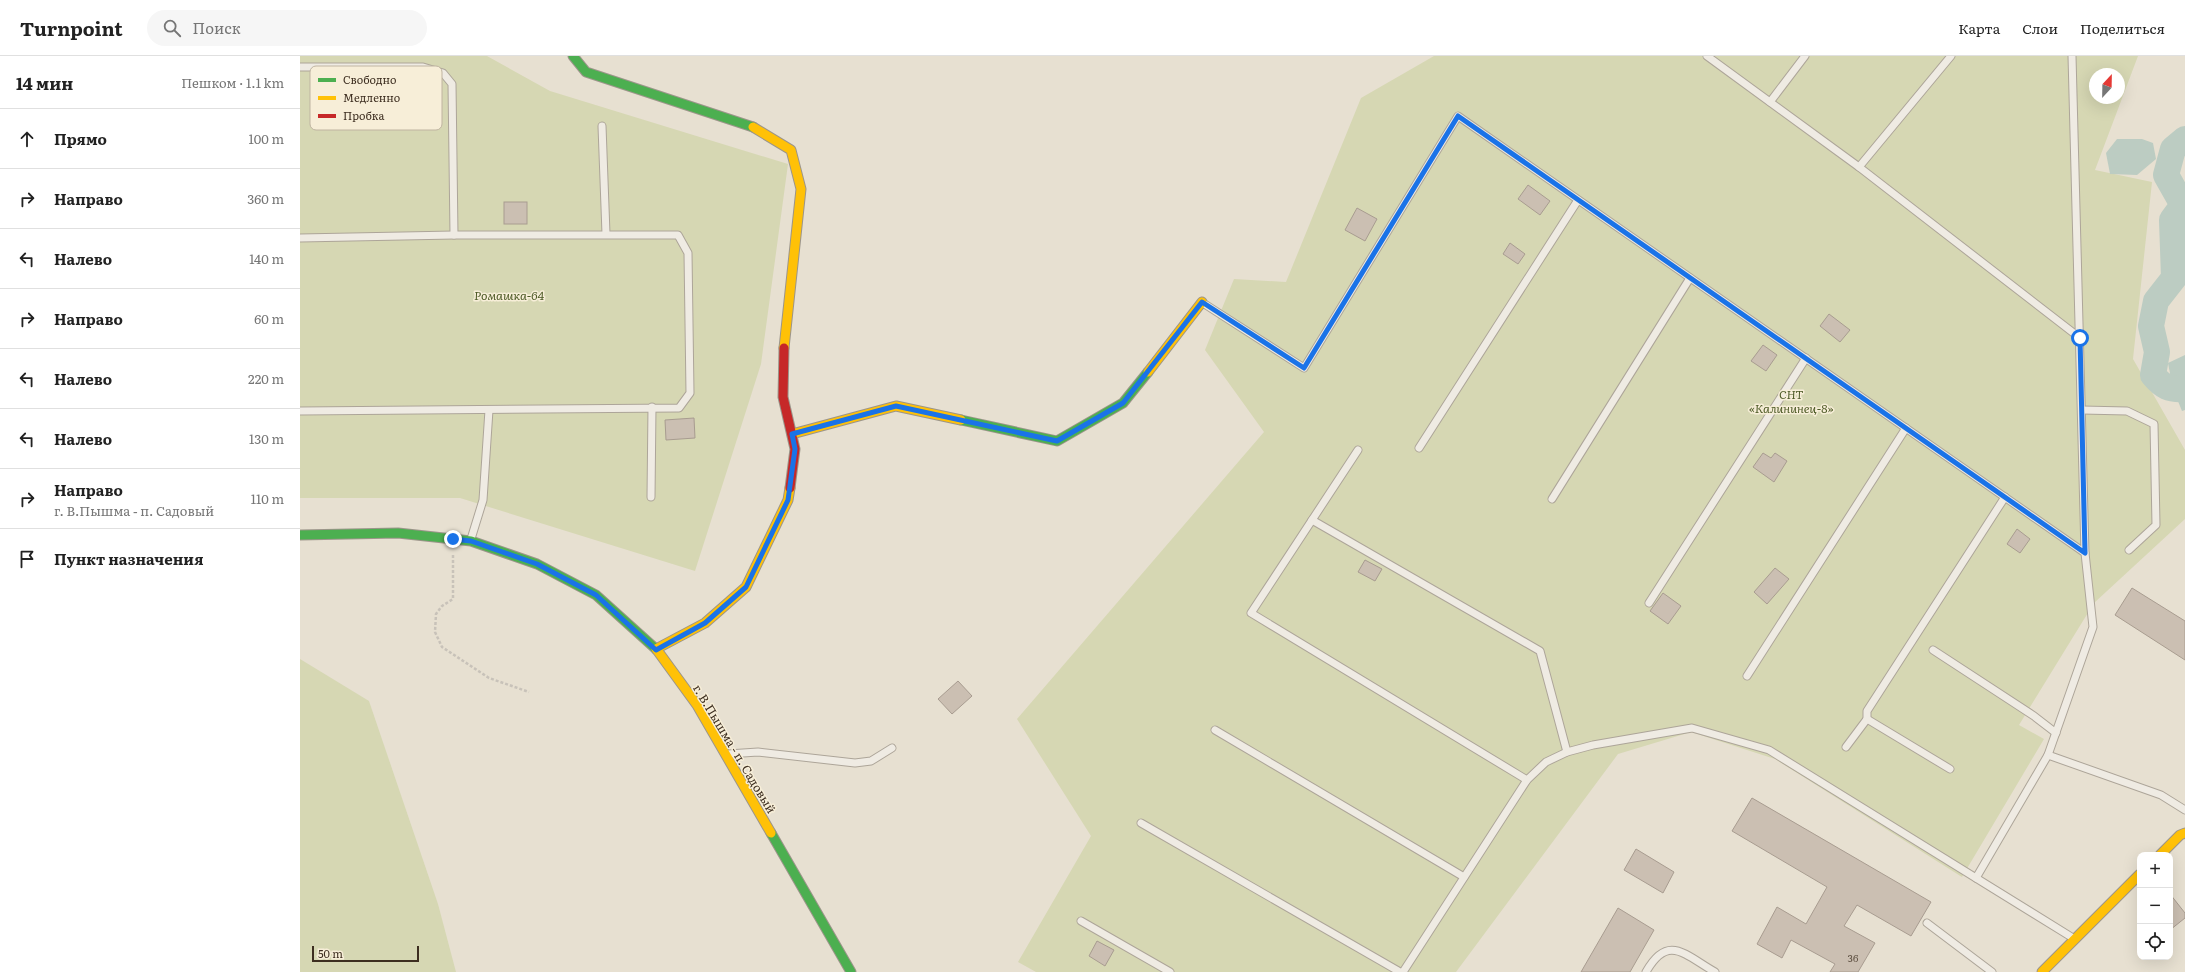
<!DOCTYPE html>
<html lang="ru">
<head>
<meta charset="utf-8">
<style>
	body { margin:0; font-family:Literata,serif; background:#f6f6f6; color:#222 }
	.controls { position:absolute; right:12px; bottom:12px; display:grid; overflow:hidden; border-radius:8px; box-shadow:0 4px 16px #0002 }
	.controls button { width:36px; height:36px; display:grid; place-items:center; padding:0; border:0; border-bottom:1px solid #e0e0e0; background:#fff; color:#222; font:20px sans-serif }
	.compass { position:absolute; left:1789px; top:12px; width:36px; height:36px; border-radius:50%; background:#fff; box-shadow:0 4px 16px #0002; rotate:22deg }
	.scale { position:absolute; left:12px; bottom:10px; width:107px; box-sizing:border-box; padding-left:4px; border:2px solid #3d2e20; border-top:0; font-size:11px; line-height:14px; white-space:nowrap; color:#3d2e20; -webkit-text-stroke:3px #f7eed8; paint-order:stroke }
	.stop { position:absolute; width:12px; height:12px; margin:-9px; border:3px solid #1a73e8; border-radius:50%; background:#fff }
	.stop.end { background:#1a73e8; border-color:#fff; box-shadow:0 1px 4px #0008 }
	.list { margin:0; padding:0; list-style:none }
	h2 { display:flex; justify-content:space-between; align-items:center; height:52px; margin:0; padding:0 16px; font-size:17px }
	h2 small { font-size:13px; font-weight:400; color:#767676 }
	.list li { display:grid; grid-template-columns:26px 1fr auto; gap:12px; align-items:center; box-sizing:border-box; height:60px; padding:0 16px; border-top:1px solid #e0e0e0 }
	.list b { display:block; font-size:15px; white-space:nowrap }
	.list p { margin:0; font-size:13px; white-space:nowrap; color:#767676 }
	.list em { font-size:13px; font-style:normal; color:#767676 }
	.icon { flex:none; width:22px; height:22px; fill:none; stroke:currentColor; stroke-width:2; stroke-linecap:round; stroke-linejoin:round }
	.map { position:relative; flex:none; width:1885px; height:916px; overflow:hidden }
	header { display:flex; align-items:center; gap:24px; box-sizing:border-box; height:56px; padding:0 20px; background:#fff; border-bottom:1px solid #e0e0e0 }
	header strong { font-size:19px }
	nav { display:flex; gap:22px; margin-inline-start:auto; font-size:14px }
	.search { width:280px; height:36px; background:#f6f6f6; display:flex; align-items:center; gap:10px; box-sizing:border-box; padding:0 14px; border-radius:22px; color:#767676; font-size:15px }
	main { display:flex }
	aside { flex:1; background:#fff }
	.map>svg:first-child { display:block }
	.green { fill:#d6d7b3; fill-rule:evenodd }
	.water { fill:#bcccc2 }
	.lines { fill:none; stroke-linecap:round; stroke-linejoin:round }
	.river { stroke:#bcccc2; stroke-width:26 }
	.building { fill:#cbbfb2; stroke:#a89c90 }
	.lane-casing { stroke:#ada599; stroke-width:9 }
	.fast-casing { stroke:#9c958a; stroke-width:11 }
	.slow-casing { stroke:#9c958a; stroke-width:11 }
	.jam-casing { stroke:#9c958a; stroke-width:11 }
	.path { stroke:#c8c2b9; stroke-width:2.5; stroke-dasharray:3 2; stroke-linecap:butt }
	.lane { stroke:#efebe3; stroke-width:7 }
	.fast { stroke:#4caf50; stroke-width:9 }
	.slow { stroke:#ffc107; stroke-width:9 }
	.jam { stroke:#c62828; stroke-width:9 }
	.route { stroke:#1a73e8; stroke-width:5 }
	.labels { text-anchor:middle; stroke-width:3; stroke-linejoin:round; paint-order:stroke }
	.number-label { font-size:10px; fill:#605244 }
	.park-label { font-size:12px; font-style:italic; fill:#4d5a26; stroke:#f7eed8 }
	.street-label { font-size:12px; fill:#3d2e20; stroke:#f7eed8 }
	.key { fill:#f7eed8; stroke:#bfb4a1; stroke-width:1 }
	.key-label { font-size:11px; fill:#3d2e20 }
</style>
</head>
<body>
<header>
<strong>Turnpoint</strong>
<div class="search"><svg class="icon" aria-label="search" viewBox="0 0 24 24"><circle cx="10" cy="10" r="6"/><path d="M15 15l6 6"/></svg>Поиск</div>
<nav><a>Карта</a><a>Слои</a><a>Поделиться</a></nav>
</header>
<main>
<aside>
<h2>14 мин<small>Пешком · 1.1 km</small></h2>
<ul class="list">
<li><svg class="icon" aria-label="ahead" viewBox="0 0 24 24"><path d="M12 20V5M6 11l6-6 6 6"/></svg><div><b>Прямо</b></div><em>100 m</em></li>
<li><svg class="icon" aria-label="right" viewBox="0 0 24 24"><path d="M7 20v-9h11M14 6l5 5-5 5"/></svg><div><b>Направо</b></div><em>360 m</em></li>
<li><svg class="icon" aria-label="left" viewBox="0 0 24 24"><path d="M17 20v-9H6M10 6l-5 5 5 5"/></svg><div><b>Налево</b></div><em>140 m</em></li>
<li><svg class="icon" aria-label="right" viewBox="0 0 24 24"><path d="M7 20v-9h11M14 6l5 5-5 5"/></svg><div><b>Направо</b></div><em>60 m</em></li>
<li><svg class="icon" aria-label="left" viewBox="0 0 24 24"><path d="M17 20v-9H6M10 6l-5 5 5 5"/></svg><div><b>Налево</b></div><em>220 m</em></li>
<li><svg class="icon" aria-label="left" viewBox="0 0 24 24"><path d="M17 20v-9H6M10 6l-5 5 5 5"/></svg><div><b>Налево</b></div><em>130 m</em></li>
<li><svg class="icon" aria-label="right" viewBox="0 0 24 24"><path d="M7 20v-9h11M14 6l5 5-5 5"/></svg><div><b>Направо</b><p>г. В.Пышма - п. Садовый</p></div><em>110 m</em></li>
<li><svg class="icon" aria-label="arrive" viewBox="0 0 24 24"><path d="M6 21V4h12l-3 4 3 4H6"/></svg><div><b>Пункт назначения</b></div></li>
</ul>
</aside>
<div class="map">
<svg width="1885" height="916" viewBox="0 0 1885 916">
	<rect width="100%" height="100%" fill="#e7e0d1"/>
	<g class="green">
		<polygon points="0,0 187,0 250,35 488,108 461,308 395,515 160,442 0,442"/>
		<path d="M1134,0H1838L1795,114L1852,126L1833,303L1885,394V463L1794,547L1719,669L1744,683L1662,821L1475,703L1391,676L1318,698L1156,916H736L718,906L791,780L717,663L964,376L905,294L934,223L986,226L1061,42ZM1795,18H1819V42H1795Z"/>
		<polygon points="0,603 69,645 138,848 156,916 0,916"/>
	</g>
	<g class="water">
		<polygon points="1817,83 1842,83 1853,87 1856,103 1837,119 1810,118 1806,97"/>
		<polygon points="1885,299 1885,354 1882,355 1873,333 1868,307"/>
	</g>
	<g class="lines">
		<path class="river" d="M1885,83L1873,93L1866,119L1883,149L1872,164L1874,222L1856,245L1851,270L1857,296L1853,319C1863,331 1869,334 1885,333"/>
	</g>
	<g class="building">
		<polygon points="1228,129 1250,145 1240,159 1218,143"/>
		<rect x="204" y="146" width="23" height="22"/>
		<polygon points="1057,152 1077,163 1065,185 1045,174"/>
		<polygon points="1210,187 1225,198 1218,208 1203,198"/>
		<polygon points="1529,258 1550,274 1540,286 1520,270"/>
		<polygon points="1463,289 1477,299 1466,315 1451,305"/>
		<polygon points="394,362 395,382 366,384 365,364"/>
		<polygon points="1463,397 1471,402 1475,397 1487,405 1474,426 1453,411"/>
		<polygon points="1717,473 1730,483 1720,497 1707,488"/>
		<polygon points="1065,504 1082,513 1075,525 1058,516"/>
		<polygon points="1475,512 1489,523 1467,548 1454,536"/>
		<polygon points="1832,532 1885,565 1885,604 1815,559"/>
		<polygon points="1363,537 1381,550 1368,568 1350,555"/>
		<polygon points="658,625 672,640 652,658 638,643"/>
		<polygon points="1452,742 1631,846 1611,880 1557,849 1544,870 1575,887 1558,916 1530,916 1535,908 1491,884 1482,902 1457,888 1477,851 1506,868 1527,831 1432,775"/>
		<polygon points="1336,793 1374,816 1363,837 1324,814"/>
		<polygon points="1870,838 1885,857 1885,862 1870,874"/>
		<polygon points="1318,852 1354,874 1330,916 1281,916"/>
		<polygon points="797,885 814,894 805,910 789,900"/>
	</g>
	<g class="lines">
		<g class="lane-casing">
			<g id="lane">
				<polyline points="1407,0 1559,111 1780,282"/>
				<polyline points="1772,0 1785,497"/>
				<polyline points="0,11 123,11 143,17 152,28 154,179"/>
				<polyline points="1470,46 1505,0"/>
				<polyline points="302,70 306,178"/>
				<polyline points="1559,111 1651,0"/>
				<polyline points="0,182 154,179 378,179 388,197 390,337 379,352 0,355"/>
				<polyline points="903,247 1004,312 1158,60 1785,497 1793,571 1748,699 1676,822"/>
				<polyline points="1782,354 1827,355 1854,368 1856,469 1829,494"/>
				<polyline points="1119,392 1278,144"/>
				<polyline points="1058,394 951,557 1227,724"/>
				<polyline points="351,441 352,351"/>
				<polyline points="1252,443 1390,222"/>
				<polyline points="1012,464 1240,595 1267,696"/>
				<polyline points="171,483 183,444 189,354"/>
				<polyline points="1349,547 1506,302"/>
				<polyline points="1633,594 1734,660 1756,677"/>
				<polyline points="1447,620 1606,372"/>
				<polyline points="1567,663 1650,713"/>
				<polyline points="915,674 1164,821"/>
				<polyline points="1546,691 1567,663 1567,655 1705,441"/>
				<polyline points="428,698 458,696 555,707 571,705 592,692"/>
				<polyline points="1748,699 1861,739 1885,754"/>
				<polyline points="841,767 1100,916"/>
				<polyline points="781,865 870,916"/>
				<polyline points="1627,867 1692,916"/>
				<polyline points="1103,916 1227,724 1246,706 1267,696 1293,689 1392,672 1469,694 1773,882"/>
				<path d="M1346,916C1368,877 1385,899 1415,916"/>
			</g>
		</g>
		<g class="fast-casing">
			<g id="fast">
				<polyline points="273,0 286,16 453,71"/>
				<polyline points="661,364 757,385 823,347 848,316"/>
				<polyline points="0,479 98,477 171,485 237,508 296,539 357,594"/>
				<polyline points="471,777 551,916"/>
			</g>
		</g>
		<g class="slow-casing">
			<g id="slow">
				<polyline points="453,71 491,94 501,133 484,292"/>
				<polyline points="848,316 902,246"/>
				<polyline points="492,378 596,350 661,364"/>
				<polyline points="356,593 405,567 446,531 488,444 490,432"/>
				<polyline points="357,594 397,649 471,777"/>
				<polyline points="1860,799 1880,779 1885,777"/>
				<polyline points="1742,916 1840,818"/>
			</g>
		</g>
		<g class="jam-casing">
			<polyline id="jam" points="484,292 483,341 495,393 490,432"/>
		</g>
		<polyline class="path" points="153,499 153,543 142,550 136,558 135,576 142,591 189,622 229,636"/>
		<use href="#lane" class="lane"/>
		<use href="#fast" class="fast"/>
		<use href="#slow" class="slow"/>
		<use href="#jam" class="jam"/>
	</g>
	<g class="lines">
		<polyline class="route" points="153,483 171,485 237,508 296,539 356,594 405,567 446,531 488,444 495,393 492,378 596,350 757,385 823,347 902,246 1004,312 1158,60 1785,497 1780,282"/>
	</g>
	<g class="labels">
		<g class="number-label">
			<text x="1553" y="906">36</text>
		</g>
		<g class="park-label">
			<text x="209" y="244">Ромашка-64</text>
			<text x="1491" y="343">СНТ<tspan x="1491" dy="14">«Калининец-8»</tspan></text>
		</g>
		<g class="street-label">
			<text transform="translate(434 693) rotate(59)" y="4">г. В.Пышма - п. Садовый</text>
		</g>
	</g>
	<rect x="10" y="10" width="132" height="64" rx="6" class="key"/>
	<rect x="18" y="22" width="18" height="4" fill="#4caf50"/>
	<rect x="18" y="40" width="18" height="4" fill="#ffc107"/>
	<rect x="18" y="58" width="18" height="4" fill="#c62828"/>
	<g class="key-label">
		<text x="43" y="28">Свободно</text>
		<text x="43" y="46">Медленно</text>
		<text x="43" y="64">Пробка</text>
	</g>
</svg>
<div class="controls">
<button>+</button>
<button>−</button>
<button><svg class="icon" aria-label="locate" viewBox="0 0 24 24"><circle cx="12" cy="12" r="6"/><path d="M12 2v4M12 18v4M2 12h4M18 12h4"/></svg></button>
</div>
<svg class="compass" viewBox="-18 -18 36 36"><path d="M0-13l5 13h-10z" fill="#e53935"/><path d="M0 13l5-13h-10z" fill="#767676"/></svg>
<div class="scale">50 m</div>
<div class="stop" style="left:1780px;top:282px"></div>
<div class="stop end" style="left:153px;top:483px"></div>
</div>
</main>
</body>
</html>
